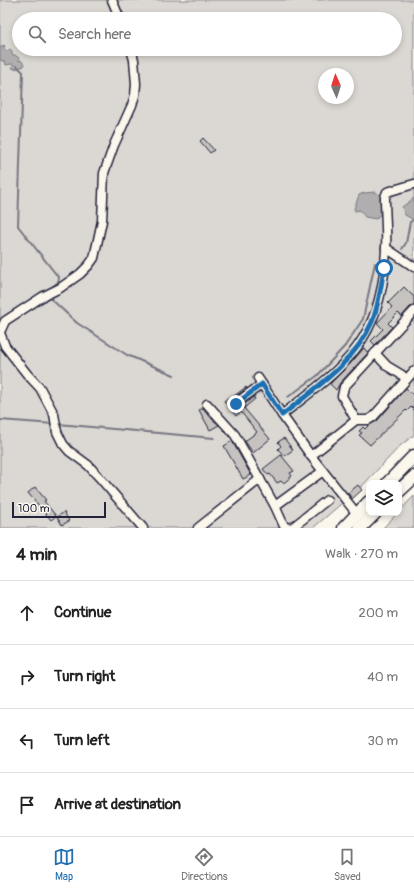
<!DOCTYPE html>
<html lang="en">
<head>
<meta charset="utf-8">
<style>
	body { margin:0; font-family:Pangolin,sans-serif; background:#f6f6f6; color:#222 }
	.controls { position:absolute; right:12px; bottom:12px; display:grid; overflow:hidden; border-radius:8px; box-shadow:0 2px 6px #0003 }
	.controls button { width:36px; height:36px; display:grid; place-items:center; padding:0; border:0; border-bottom:1px solid #e0e0e0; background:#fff; color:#222; font:20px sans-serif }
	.compass { position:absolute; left:318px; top:68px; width:36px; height:36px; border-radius:50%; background:#fff; box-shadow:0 2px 6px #0003; rotate:357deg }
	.scale { position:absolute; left:12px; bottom:10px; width:94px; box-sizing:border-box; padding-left:4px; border:2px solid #22223b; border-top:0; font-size:11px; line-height:14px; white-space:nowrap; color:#22223b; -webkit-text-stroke:3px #fbf7ec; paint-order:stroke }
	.stop { position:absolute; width:12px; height:12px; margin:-9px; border:3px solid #1f6fb2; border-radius:50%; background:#fff }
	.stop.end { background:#1f6fb2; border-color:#fff; box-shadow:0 1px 4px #0008 }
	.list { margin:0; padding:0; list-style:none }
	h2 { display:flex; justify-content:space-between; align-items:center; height:52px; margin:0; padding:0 16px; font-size:17px }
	h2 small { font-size:13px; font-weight:400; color:#767676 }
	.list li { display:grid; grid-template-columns:26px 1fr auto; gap:12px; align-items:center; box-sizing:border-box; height:64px; padding:0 16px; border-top:1px solid #e0e0e0 }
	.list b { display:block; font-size:15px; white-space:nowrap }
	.list em { font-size:13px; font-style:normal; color:#767676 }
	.icon { flex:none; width:22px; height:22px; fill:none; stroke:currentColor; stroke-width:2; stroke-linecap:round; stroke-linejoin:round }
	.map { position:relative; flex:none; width:414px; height:528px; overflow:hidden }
	.search { position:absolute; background:#fff; box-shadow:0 2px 6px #0003; left:12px; right:12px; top:12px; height:44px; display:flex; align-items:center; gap:10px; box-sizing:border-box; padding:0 14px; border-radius:22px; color:#767676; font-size:15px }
	.sheet { height:308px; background:#fff }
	nav { display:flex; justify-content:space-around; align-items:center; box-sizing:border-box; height:56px; border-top:1px solid #e0e0e0; background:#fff; font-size:11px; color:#767676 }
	nav a { display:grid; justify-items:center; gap:2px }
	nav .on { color:#1f6fb2 }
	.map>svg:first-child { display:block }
	.green { fill:#dbd8d3; stroke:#7e7d87; fill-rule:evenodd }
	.water { fill:#b1aeb0; stroke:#787681 }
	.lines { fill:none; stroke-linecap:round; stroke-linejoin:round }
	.stream { stroke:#787681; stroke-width:2 }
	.building { fill:#c6c2c0; stroke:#22223b }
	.minor-casing { stroke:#22223b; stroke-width:11 }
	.highway-casing { stroke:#22223b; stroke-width:15 }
	.minor { stroke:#fbf7ec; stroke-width:8 }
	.highway { stroke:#fbf7ec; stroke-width:12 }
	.route { stroke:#1f6fb2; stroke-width:5 }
</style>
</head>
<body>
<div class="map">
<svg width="414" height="528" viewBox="0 0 414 528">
	<rect width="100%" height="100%" fill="#fbf7ec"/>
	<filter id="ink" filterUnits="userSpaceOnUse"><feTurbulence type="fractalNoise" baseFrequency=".025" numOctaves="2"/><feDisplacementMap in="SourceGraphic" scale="8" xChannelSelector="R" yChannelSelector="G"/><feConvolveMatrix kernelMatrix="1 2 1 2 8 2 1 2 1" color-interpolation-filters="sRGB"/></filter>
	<g filter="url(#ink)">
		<g class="green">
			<path d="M0,0H414V435L401,445L362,486L313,528H0ZM19,19H395V49H19ZM324,74H348V98H324Z"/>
			<polygon points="414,496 414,528 383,528"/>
		</g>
		<g class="water">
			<polygon points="4,45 5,46 3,49 7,51 10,49 12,51 12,55 15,55 19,58 19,61 21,60 24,64 24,66 15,69 12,68 14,65 12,64 6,65 5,62 0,60 0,47"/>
			<polygon points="375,192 380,195 382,214 379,215 376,219 365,217 360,210 355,211 354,209 359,195 364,193"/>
			<polygon points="414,198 414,220 405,215 402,207"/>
		</g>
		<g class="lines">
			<g class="stream">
				<polyline points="17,66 23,72 18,226 59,278 58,282 50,289"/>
				<polyline points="402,249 406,243 410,222 413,220"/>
				<polyline points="49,295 50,298 77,323 127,355 174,375"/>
				<polyline points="288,397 317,376 345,346 363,319 375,263"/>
				<polyline points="0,420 54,424"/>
				<polyline points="58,424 214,438"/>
			</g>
		</g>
		<g class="building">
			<polygon points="203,138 214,150 210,153 200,141"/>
			<polygon points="404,287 414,297 414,306 410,307 402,316 398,313 388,323 392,327 375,345 371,341 383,329 377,323 392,307 388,303"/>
			<polygon points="364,348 368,353 340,383 336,390 330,384 350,364"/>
			<polygon points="246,387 247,388 231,400 231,406 234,408 239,408 254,397 255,399 244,408 270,439 253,453 245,441 257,432 241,412 236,416 224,401 229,397 230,399"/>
			<polygon points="406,388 414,396 414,410 411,407 407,411 406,410 370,445 359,435 362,433 359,431 363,427 365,429 369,425 377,421"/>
			<polygon points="203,408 212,419 219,425 210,430 199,410"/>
			<polygon points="284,438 293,450 284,456 278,449 281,446 278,442"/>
			<polygon points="232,441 251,475 243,479 224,446"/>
			<polygon points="281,455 294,471 290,473 292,476 285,482 283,483 281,481 277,483 270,474 268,475 263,469"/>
			<polygon points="358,485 362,490 352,499 348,493"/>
			<polygon points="35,487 46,500 44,501 56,516 51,520 28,493"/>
			<polygon points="64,512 69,521 62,525 57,517"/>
		</g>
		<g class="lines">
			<g class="minor-casing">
				<g id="minor">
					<polyline points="112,0 120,19"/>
					<polyline points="386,248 414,267"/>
					<polyline points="0,332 5,321 42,297 60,288 80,274 89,265 94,258 102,221 104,173 114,145 132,105 135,95 136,84 134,60 131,49"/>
					<polyline points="0,333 5,346 27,374 40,388 54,414 57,432 63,444 69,451 88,465 99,477 143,528"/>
					<polyline points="375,353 387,366 402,375 406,380"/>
					<polyline points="258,378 282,415 311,456 357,514"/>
					<polyline points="236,403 262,384"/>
					<polyline points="207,404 235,435 275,506 284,526 288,528 293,527 327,500"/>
					<path d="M282,415C310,392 344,370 363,338C379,312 385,278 386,248C387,231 385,214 385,197L387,192L414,184"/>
					<polyline points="356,420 342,396 344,387 414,311"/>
					<polyline points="311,456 356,420 368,420 373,417 414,371"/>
					<polyline points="275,506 323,471"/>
					<polyline points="198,528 260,479"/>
				</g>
			</g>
			<g class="highway-casing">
				<g id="highway">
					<polyline points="388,483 414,456"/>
					<polyline points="399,491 414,477"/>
					<polyline points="344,528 369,502"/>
					<polyline points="360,528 375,513"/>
				</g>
			</g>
			<use href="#minor" class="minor"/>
			<use href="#highway" class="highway"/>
		</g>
	</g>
	<g class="lines" filter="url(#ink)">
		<path class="route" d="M236,404L262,384L282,415C314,389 355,362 372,322C379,305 381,286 384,268"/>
	</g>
</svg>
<div class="controls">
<button><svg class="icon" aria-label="layers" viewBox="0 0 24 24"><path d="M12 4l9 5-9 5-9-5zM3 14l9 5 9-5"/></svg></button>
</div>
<svg class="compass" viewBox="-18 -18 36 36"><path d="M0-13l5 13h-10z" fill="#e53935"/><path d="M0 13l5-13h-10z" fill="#767676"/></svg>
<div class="scale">100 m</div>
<div class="stop" style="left:384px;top:268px"></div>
<div class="stop end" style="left:236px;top:404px"></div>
<div class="search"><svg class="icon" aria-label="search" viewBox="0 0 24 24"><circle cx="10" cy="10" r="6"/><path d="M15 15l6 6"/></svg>Search here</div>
</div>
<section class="sheet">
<h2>4 min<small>Walk · 270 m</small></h2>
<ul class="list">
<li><svg class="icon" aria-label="ahead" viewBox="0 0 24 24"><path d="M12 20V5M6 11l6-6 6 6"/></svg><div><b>Continue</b></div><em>200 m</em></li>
<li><svg class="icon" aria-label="right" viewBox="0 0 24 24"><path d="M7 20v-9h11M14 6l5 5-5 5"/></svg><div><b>Turn right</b></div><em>40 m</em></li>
<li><svg class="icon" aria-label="left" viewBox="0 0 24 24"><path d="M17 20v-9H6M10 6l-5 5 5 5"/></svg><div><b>Turn left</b></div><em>30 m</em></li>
<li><svg class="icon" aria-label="arrive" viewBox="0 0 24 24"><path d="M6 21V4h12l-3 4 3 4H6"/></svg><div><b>Arrive at destination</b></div></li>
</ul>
</section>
<nav>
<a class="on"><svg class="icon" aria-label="map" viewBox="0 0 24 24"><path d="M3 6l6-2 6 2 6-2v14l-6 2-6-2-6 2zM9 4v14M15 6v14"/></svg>Map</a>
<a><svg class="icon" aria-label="directions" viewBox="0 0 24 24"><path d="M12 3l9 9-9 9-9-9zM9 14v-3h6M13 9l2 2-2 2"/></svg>Directions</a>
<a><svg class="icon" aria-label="saved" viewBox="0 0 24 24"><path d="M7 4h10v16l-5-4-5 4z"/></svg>Saved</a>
</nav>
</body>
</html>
